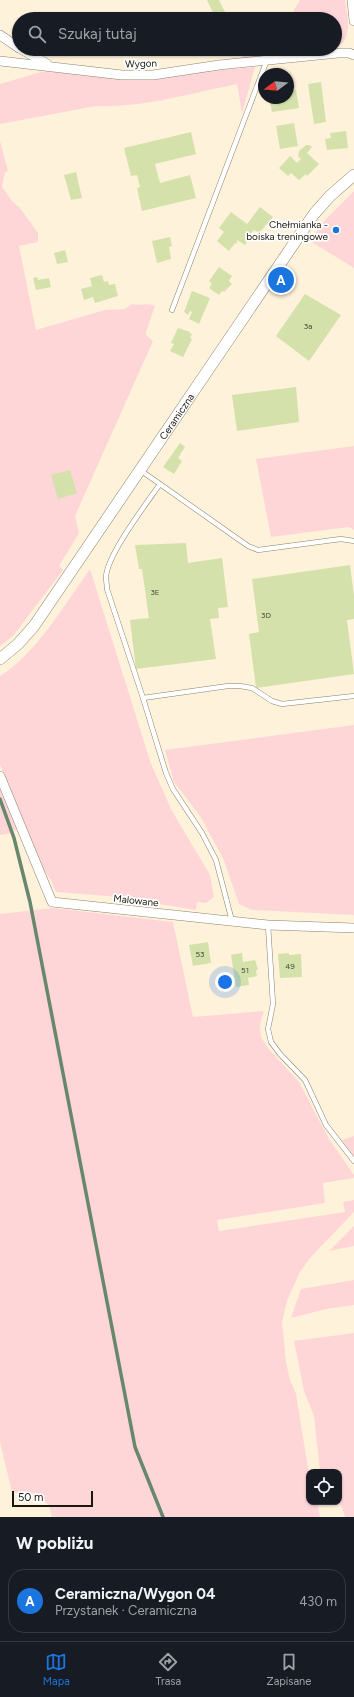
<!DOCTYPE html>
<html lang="pl">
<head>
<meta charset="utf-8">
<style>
	body { margin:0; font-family:Figtree,sans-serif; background:#20242c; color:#f1f3f6 }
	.controls { position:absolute; right:12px; bottom:12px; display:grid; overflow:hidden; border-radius:8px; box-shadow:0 1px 3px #0004 }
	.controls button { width:36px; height:36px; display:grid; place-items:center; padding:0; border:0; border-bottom:1px solid #363941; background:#171b24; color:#f1f3f6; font:20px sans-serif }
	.compass { position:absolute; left:258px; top:68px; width:36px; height:36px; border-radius:50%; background:#171b24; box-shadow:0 1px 3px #0004; rotate:254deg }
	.scale { position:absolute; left:12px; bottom:10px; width:81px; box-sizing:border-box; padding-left:4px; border:2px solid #1b170f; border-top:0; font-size:11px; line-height:14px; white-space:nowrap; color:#1b170f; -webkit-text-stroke:3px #fff; paint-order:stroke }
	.you { position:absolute; left:225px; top:982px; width:14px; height:14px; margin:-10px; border:3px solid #fff; border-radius:50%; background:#1a73e8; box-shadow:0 0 0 6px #1a73e833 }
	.badge { display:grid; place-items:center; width:26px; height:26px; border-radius:50%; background:#1b75de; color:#fff; font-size:13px; font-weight:700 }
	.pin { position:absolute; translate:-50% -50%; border:2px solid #fff; box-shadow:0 1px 4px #0006 }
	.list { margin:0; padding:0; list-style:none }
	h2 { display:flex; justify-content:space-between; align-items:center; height:52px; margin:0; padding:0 16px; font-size:17px }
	h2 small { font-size:13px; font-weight:400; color:#9ea1a6 }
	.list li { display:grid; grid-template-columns:26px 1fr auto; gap:12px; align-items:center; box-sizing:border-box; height:64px; margin:0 8px 8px; padding:0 8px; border:1px solid #363941; border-radius:16px }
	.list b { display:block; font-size:15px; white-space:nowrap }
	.list p { margin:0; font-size:13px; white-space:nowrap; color:#9ea1a6 }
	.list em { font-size:13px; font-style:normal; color:#9ea1a6 }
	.icon { flex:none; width:22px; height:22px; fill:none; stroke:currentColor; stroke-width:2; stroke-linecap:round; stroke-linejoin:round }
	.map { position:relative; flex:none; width:354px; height:1517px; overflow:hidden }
	.search { position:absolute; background:#171b24; box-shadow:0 1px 3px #0004; left:12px; right:12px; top:12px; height:44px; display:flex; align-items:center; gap:10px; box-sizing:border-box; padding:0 14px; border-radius:22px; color:#9ea1a6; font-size:15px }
	.sheet { height:124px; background:#171b24 }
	nav { display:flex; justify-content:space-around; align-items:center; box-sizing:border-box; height:56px; border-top:1px solid #363941; background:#171b24; font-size:11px; color:#9ea1a6 }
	nav a { display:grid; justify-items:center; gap:2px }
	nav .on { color:#1b75de }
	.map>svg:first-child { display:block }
	.green { fill:#ffd6d7 }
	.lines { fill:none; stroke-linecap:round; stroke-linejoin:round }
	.stream { stroke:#67886d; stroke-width:3.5 }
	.building { fill:#d4e1ab }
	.service-casing { stroke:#8c826d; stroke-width:5.5 }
	.minor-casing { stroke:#8c826d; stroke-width:10 }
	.tertiary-casing { stroke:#8c826d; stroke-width:12 }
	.service { stroke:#fff; stroke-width:4.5 }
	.minor { stroke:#fff; stroke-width:9 }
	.tertiary { stroke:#fff; stroke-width:11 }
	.poi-dot { fill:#1b75de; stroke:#fff; stroke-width:1.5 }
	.labels { text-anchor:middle; stroke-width:3.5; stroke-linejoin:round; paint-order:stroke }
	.number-label { font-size:8px; fill:#494a36 }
	.street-label { font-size:10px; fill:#1b170f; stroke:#fff }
	.poi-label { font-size:10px; fill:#1b170f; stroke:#fff; text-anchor:end }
</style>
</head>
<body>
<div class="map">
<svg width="354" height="1517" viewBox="0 0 354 1517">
	<rect width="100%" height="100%" fill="#fef2db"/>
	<g class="green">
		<path d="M300,0H345C347,15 354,43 335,47V19H289Z"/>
		<polygon points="258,49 322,49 243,58 241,51"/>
		<path d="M255,67L242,113L237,84C191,93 143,108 96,106L0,124V84L41,72L54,71L118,79Z"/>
		<path d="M0,141L8,171L5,172L2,187L12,201L20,208L38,233V242L19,246L36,330L105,310L125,309L132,304C140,306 148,302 155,306L146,332V335L153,341L75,516L79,533L59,566L63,570L13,636L0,646Z"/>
		<polygon points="354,191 354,268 310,241 326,219"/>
		<polygon points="354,446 354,530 349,527 271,537 256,459"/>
		<path d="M90,569L151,764L172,811L210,875L214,897L206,903L197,902L196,910L108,896L56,892L51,880L39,863L0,765V676C35,655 66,603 90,569Z"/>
		<polygon points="354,725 354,915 252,910 239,904 223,858 200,816 174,782 165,750"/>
		<polygon points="0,784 18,829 11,831 12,833 0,835"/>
		<polygon points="53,908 173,922 193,1017 264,1011 260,1024 261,1037 267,1047 299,1082 329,1139 354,1175 354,1178 323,1183 325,1203 217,1220 219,1231 345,1212 343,1202 354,1200 354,1212 310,1258 300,1272 287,1301 282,1322 286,1362 290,1380 296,1394 309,1474 309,1502 317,1502 320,1517 52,1517 49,1506 38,1494 12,1492 0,1442 0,914"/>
		<polygon points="354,1136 354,1156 342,1140"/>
		<polygon points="354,1226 354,1246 329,1251"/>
		<polygon points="354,1280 354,1305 326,1309 291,1318 301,1289"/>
		<polygon points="354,1333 354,1517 345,1517 342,1507 337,1502 339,1502 339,1472 320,1471 314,1416 304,1391 294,1341"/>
	</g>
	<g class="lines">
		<polyline class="stream" points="0,799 14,838 30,902 135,1447 163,1517"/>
	</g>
	<g class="building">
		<polygon points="207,0 219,0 225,12 215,17"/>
		<polygon points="184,13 186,19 165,19 169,17 170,19"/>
		<polygon points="321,82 326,122 314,124 308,84"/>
		<polygon points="296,90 299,108 272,112 269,98 288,98 288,91"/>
		<polygon points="294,123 298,146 280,149 276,126"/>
		<polygon points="346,131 348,148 327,150 325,139 331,138 330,133"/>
		<polygon points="191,132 196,154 155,164 160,183 190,175 196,198 142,211 137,188 140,187 137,175 131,176 124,148"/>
		<polygon points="306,145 309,145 312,147 307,153 319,164 307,176 306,174 299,180 291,173 288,176 279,168 290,156 297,163 301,159 298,156 299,151"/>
		<polygon points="76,172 82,198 71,200 64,175"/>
		<polygon points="260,207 273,217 259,233 254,230 250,234 251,236 245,245 237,240 237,244 235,243 229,251 217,241 224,232 219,228 231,212 247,224"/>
		<polygon points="170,237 172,246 169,247 171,259 157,263 152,241"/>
		<polygon points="65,250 68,262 57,264 54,253"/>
		<polygon points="219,267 232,276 229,281 232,284 224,292 222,291 219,295 209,288 212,284 209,281"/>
		<polygon points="102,275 104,282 108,281 109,285 115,284 118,296 95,303 93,297 84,300 81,289 92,286 90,278"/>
		<polygon points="37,277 38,280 49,278 51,287 36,290 33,278"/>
		<polygon points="192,291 210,298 199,324 189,319 192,312 190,311 188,315 184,312"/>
		<polygon points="305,294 341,315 309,361 276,336"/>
		<polygon points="178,328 190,332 189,333 192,334 190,338 192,339 183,357 170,351 174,344 171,343"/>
		<polygon points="296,387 299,422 237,431 232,395"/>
		<polygon points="180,443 185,447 178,458 182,461 174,474 163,467"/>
		<polygon points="70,470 77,493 58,499 51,475"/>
		<polygon points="186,543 188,563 222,558 228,607 218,608 219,618 210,619 216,659 136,669 130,620 149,618 142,569 139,569 135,545"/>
		<polygon points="350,565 354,596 354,619 347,620 354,674 256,688 249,634 259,632 252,579"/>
		<polygon points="208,942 211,963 193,966 189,945"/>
		<polygon points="242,953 243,962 255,960 258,969 256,971 257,976 248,978 249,985 236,987 231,955"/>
		<polygon points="289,953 289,955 301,954 302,977 280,978 278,954"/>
	</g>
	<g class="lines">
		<g class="service-casing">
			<g id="service">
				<polyline points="172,310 267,60"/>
				<polyline points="140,470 248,546 258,550 341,539 354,541"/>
				<path d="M160,484C146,504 107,555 106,577C106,581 107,585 107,589L143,698L228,686H240L252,688L272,701L282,704L354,696"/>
				<polyline points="143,698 166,773 173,789 202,833 216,860 232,921"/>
				<polyline points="268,925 273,1004 268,1029 271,1042 280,1054 305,1080 326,1125 354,1161"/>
			</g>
		</g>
		<g class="minor-casing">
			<g id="minor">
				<polyline points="352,0 354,21"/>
				<polyline points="0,35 19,48"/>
				<polyline points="21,49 47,64"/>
				<polyline points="0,61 122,75 153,75 219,65 338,53 349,53 354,55"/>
				<polyline points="0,776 52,902 268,925 354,928"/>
			</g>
		</g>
		<g class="tertiary-casing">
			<g id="tertiary">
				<path id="s1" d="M0,659L18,644L34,626L314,214L330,196L354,175"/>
			</g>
		</g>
		<use href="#service" class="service"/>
		<use href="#minor" class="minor"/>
		<use href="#tertiary" class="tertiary"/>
	</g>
	<circle class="poi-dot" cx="336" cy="230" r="4"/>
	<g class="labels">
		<g class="number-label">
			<text x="308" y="329">3a</text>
			<text x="155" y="595">3E</text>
			<text x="266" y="618">3D</text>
			<text x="200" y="957">53</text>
			<text x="290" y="969">49</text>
			<text x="245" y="973">51</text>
		</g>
		<g class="street-label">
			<text transform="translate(141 63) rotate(-2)" y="4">Wygon</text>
			<text dy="4" stroke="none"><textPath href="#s1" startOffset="301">Ceramiczna</textPath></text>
			<text transform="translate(136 900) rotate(6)" y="4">Malowane</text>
		</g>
		<g class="poi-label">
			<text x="328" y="228">Chełmianka -<tspan x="328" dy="12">boiska treningowe</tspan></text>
		</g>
	</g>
</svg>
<div class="controls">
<button><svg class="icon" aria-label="locate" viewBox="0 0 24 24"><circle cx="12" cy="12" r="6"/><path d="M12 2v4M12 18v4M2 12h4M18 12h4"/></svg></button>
</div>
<svg class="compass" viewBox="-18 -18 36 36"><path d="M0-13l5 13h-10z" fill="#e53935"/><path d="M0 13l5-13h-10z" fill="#9ea1a6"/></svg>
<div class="scale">50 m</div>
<div class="you"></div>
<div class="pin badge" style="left:281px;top:280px">A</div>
<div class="search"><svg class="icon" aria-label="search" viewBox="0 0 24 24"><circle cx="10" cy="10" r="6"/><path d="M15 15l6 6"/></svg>Szukaj tutaj</div>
</div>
<section class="sheet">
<h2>W pobliżu<small></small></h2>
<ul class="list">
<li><span class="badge">A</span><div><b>Ceramiczna/Wygon 04</b><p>Przystanek · Ceramiczna</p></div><em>430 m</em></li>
</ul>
</section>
<nav>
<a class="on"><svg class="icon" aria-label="map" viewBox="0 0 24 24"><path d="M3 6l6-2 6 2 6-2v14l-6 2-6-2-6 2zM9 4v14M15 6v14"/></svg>Mapa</a>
<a><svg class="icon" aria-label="directions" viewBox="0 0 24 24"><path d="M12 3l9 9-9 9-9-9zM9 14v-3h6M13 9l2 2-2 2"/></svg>Trasa</a>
<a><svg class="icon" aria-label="saved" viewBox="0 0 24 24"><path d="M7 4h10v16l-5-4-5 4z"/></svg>Zapisane</a>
</nav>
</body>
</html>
